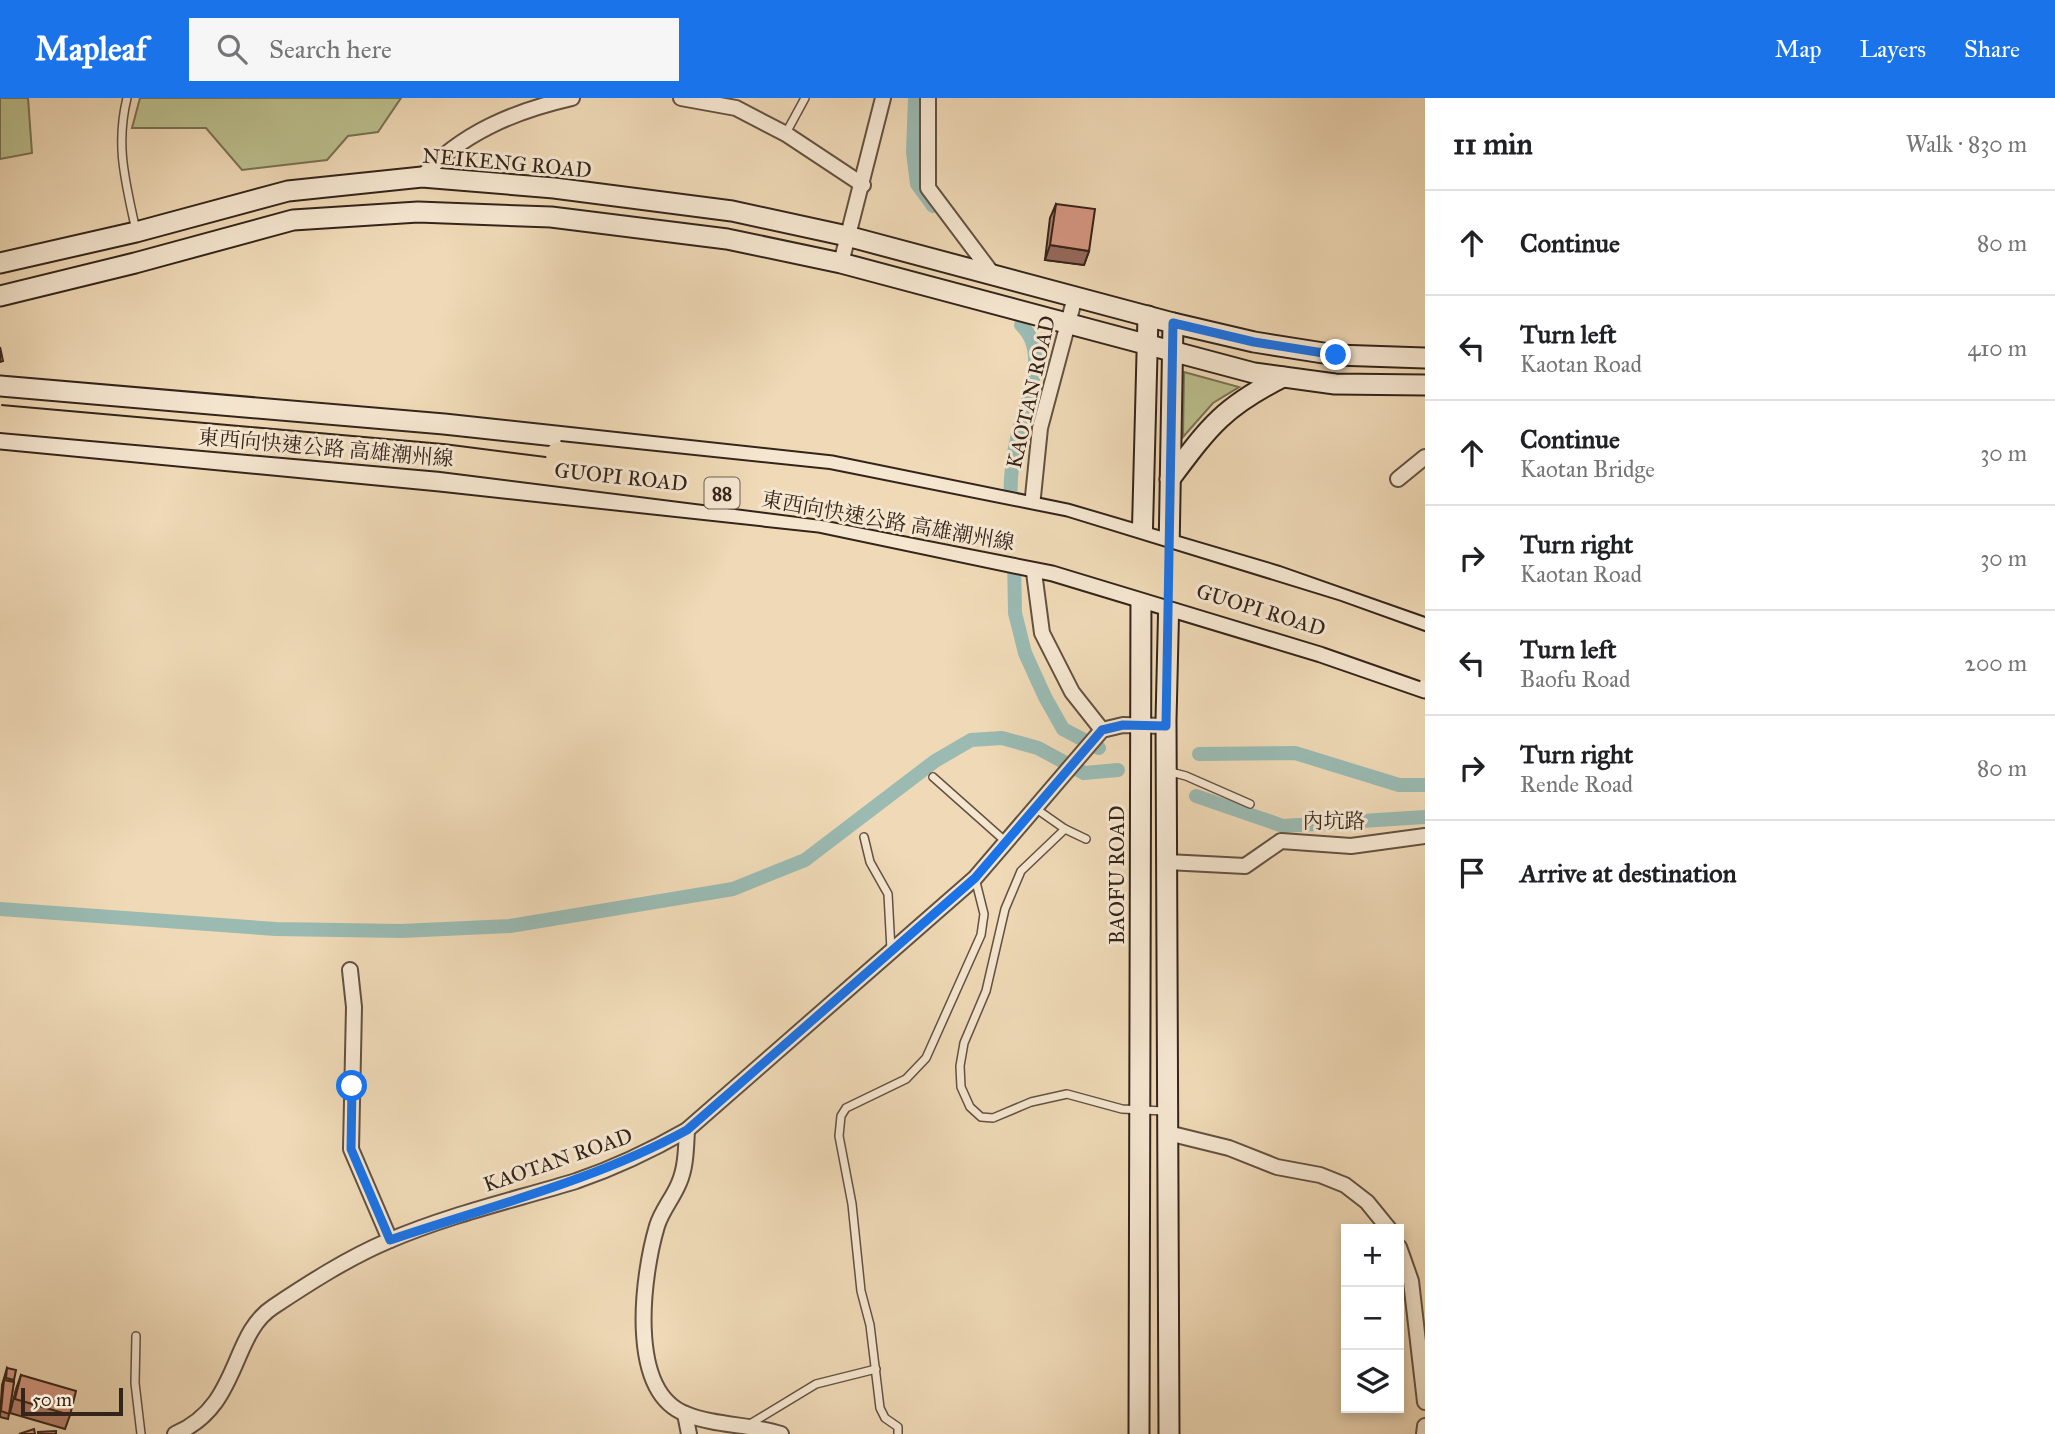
<!DOCTYPE html>
<html lang="en">
<head>
<meta charset="utf-8">
<style>
	body { margin:0; font-family:"IM FELL Great Primer","Noto Serif TC",serif; background:#f6f6f6; color:#202124 }
	.controls { position:absolute; right:21px; bottom:21px; display:grid; overflow:hidden; border-radius:0px; box-shadow:0 4px 10px #0003 }
	.controls button { width:63px; height:63px; display:grid; place-items:center; padding:0; border:0; border-bottom:2px solid #e0e0e0; background:#fff; color:#202124; font:35px sans-serif }
	.scale { position:absolute; left:21px; bottom:18px; width:102px; box-sizing:border-box; padding-left:7px; border:4px solid #34241a; border-top:0; font-size:19px; line-height:24px; white-space:nowrap; color:#34241a; -webkit-text-stroke:5px #f5e6d0; paint-order:stroke }
	.stop { position:absolute; width:21px; height:21px; margin:-16px; border:5px solid #1a73e8; border-radius:50%; background:#fff }
	.stop.end { background:#1a73e8; border-color:#fff; box-shadow:0 2px 7px #0008 }
	.list { margin:0; padding:0; list-style:none }
	h2 { display:flex; justify-content:space-between; align-items:center; height:91px; margin:0; padding:0 28px; font-size:30px }
	h2 small { font-size:23px; font-weight:400; color:#757577 }
	.list li { display:grid; grid-template-columns:46px 1fr auto; gap:21px; align-items:center; box-sizing:border-box; height:105px; padding:0 28px; border-top:2px solid #e0e0e0 }
	.list b { display:block; font-size:26px; white-space:nowrap }
	.list p { margin:0; font-size:23px; white-space:nowrap; color:#757577 }
	.list em { font-size:23px; font-style:normal; color:#757577 }
	.icon { flex:none; width:38px; height:38px; fill:none; stroke:currentColor; stroke-width:2; stroke-linecap:round; stroke-linejoin:round }
	.map { position:relative; flex:none; width:1425px; height:1336px; overflow:hidden }
	header { display:flex; align-items:center; gap:42px; box-sizing:border-box; height:98px; padding:0 35px; background:#1a73e8; color:#fff }
	header strong { font-size:33px }
	nav { display:flex; gap:38px; margin-inline-start:auto; font-size:24px }
	.search { width:490px; height:63px; background:#f6f6f6; display:flex; align-items:center; gap:18px; box-sizing:border-box; padding:0 24px; border-radius:0px; color:#757577; font-size:26px }
	main { display:flex }
	aside { flex:1; background:#fff }
	.map>svg:first-child { display:block }
	.green { fill:#bbbf8d; stroke:#787254; stroke-width:2 }
	.lines { fill:none; stroke-linecap:round; stroke-linejoin:round }
	.canal { stroke:#9abab2; stroke-width:14 }
	.lane-casing { stroke:#635141; stroke-width:10 }
	.street-casing { stroke:#635141; stroke-width:18 }
	.secondary-casing { stroke:#34241a; stroke-width:23 }
	.lane { stroke:#f5e6d0; stroke-width:7 }
	.street { stroke:#f5e6d0; stroke-width:14 }
	.secondary { stroke:#f5e6d0; stroke-width:19 }
	.highway-bridge-casing { stroke:#34241a; stroke-width:30; stroke-linecap:butt }
	.highway-bridge { stroke:#efd9b6; stroke-width:26 }
	.wall { fill:#b88271; stroke:#34241a; stroke-width:2 }
	.shaded-wall { fill:#966a5c; stroke:#34241a; stroke-width:2 }
	.building { fill:#d69783; stroke:#34241a; stroke-width:2 }
	.route { stroke:#1a73e8; stroke-width:9 }
	.labels { text-anchor:middle; stroke-width:6; stroke-linejoin:round; paint-order:stroke }
	.shield { fill:#f5e6d0; stroke:#6e5e51; stroke-width:2 }
	.shield-label { font-size:19px; font-weight:bold; fill:#34241a }
	.street-label { font-size:21px; fill:#34241a; stroke:#f5e6d0 }
</style>
</head>
<body>
<header>
<strong>Mapleaf</strong>
<div class="search"><svg class="icon" aria-label="search" viewBox="0 0 24 24"><circle cx="10" cy="10" r="6"/><path d="M15 15l6 6"/></svg>Search here</div>
<nav><a>Map</a><a>Layers</a><a>Share</a></nav>
</header>
<main>
<div class="map">
<svg width="1425" height="1336" viewBox="0 0 1425 1336">
	<rect width="100%" height="100%" fill="#efd9b6"/>
	<filter id="stains"><feTurbulence type="fractalNoise" baseFrequency=".00286" numOctaves="4"/><feColorMatrix values="0 0 0 0 .2 0 0 0 0 .09 0 0 0 0 .02 0 0 0 .5 -.17"/></filter>
	<radialGradient id="worn" r=".72"><stop offset=".6" stop-color="#630" stop-opacity="0"/><stop offset="1" stop-color="#630" stop-opacity=".3"/></radialGradient>
	<g class="green">
		<polygon points="0,0 28,0 32,55 0,61"/>
		<polygon points="140,0 401,0 378,34 348,38 327,62 242,72 206,30 132,30"/>
		<polygon points="1184,274 1239,289 1213,305 1183,339"/>
	</g>
	<g class="lines">
		<g class="canal">
			<polyline points="915,0 913,54 917,86 933,108"/>
			<path d="M1011,412C1009,386 1012,361 1018,336C1025,305 1051,254 1021,227"/>
			<polyline points="1014,456 1015,515 1025,555 1045,599 1063,631 1099,650"/>
			<polyline points="1199,656 1295,655 1399,687 1425,687"/>
			<polyline points="1196,698 1283,728 1425,719"/>
			<polyline points="0,811 276,831 401,833 510,828 733,791 805,762 935,663 971,642 1002,640 1038,650 1084,675 1118,672"/>
		</g>
		<g class="lane-casing">
			<g id="lane">
				<path d="M127,0C115,49 126,85 136,133"/>
				<polyline points="786,35 805,0"/>
				<polyline points="1167,673 1186,678 1250,706"/>
				<polyline points="933,679 1005,743"/>
				<polyline points="1035,710 1065,731 1086,741"/>
				<polyline points="1065,731 1021,773 1005,811 986,893 964,945 960,968 961,989 970,1009 981,1019 993,1020 1031,1004 1067,996 1122,1011 1164,1013"/>
				<polyline points="864,739 870,764 888,796 891,852"/>
				<polyline points="136,1238 135,1285 141,1336"/>
				<polyline points="750,1326 816,1286 876,1271"/>
				<polyline points="898,1336 898,1329 885,1320 880,1310 870,1227 861,1193 852,1106 839,1038 841,1018 846,1010 906,981 926,960 981,837 984,816 975,780"/>
			</g>
		</g>
		<g class="street-casing">
			<g id="street">
				<polyline points="681,0 736,10 786,36 863,87"/>
				<polyline points="928,0 928,90 994,178"/>
				<path d="M422,79C461,35 515,13 572,0"/>
				<polyline points="841,165 883,0"/>
				<polyline points="1398,381 1425,359"/>
				<polyline points="1031,418 1040,330 1075,199"/>
				<polyline points="1032,459 1042,535 1072,594 1102,632"/>
				<polyline points="1167,764 1245,768 1281,743 1351,748 1425,738"/>
				<polyline points="350,872 354,909 351,1051 390,1142"/>
				<path d="M687,1032C686,1050 686,1069 679,1085C673,1100 662,1112 657,1128C643,1175 626,1293 686,1316C715,1328 750,1326 781,1336"/>
				<polyline points="1168,1035 1229,1050 1277,1069 1320,1077 1345,1087 1367,1104 1389,1131"/>
				<polyline points="1399,1149 1411,1183 1425,1304"/>
				<polyline points="685,1316 689,1336"/>
				<path d="M175,1336C241,1308 230,1237 273,1209C309,1185 348,1160 388,1143C448,1117 514,1102 576,1083C614,1070 652,1052 687,1032L975,780L1102,632L1123,627L1166,628"/>
				<polyline points="1424,1336 1425,1328"/>
			</g>
		</g>
		<g class="secondary-casing">
			<g id="secondary">
				<polyline points="0,165 136,134 288,93 422,79 554,90 732,113 847,138 1173,225 1254,244 1336,257 1425,260"/>
				<polyline points="0,198 135,165 293,122 418,114 551,119 727,141 841,165 1254,275 1335,286 1425,287"/>
				<polyline points="0,288 444,326 832,368 1067,416 1277,478 1425,530"/>
				<polyline points="0,341 440,383 819,424 1053,473 1321,554 1425,590"/>
				<path d="M1170,381C1209,329 1223,309 1283,279"/>
				<polyline points="1142,449 1148,218"/>
				<polyline points="1169,455 1173,225"/>
				<polyline points="1169,496 1166,622 1169,1336"/>
				<polyline points="1139,1336 1141,487"/>
			</g>
		</g>
		<use href="#lane" class="lane"/>
		<use href="#street" class="street"/>
		<use href="#secondary" class="secondary"/>
		<g class="highway-bridge-casing">
			<g id="highway-bridge">
				<polyline points="0,321 442,360 823,408 1057,454 1328,536 1425,570"/>
				<polyline points="559,357 828,385 1063,432 1336,516 1425,548"/>
			</g>
		</g>
		<use href="#highway-bridge" class="highway-bridge"/>
	</g>
	<g class="wall">
		<polygon points="1056,106 1089,153 1084,167 1045,162 1050,120"/>
		<polygon points="7,1270 14,1282 9,1316 8,1321 0,1319 2,1287"/>
		<polygon points="21,1277 70,1317 65,1331 10,1315 16,1291"/>
	</g>
	<polygon class="shaded-wall" points="1050,147 1089,153 1084,167 1045,162"/>
	<g class="building">
		<polygon points="1056,106 1095,111 1089,153 1050,147"/>
		<polygon points="0,249 3,263 0,264"/>
		<polygon points="7,1270 16,1272 14,1282 6,1280"/>
		<polygon points="21,1277 76,1293 70,1317 15,1301"/>
		<polygon points="4,1282 14,1284 9,1316 1,1313"/>
		<polygon points="34,1331 35,1336 19,1336"/>
		<polygon points="56,1333 56,1336 38,1336 38,1334"/>
	</g>
	<g class="lines">
		<path class="route" d="M352,988L351,1051L390,1142C490,1108 594,1083 687,1032L975,780L1102,632L1123,627L1166,628L1173,225L1254,244L1336,257"/>
	</g>
	<g class="labels">
		<rect class="shield" x="704.5" y="379.5" width="35" height="31" rx="5"/>
		<g class="shield-label">
			<text x="722" y="402">88</text>
		</g>
		<g class="street-label">
			<text transform="translate(507 65) rotate(5)" y="7">NEIKENG ROAD</text>
			<text transform="translate(1031 294) rotate(-77)" y="7">KAOTAN ROAD</text>
			<text transform="translate(326 350) rotate(5)" y="7">東西向快速公路 高雄潮州線</text>
			<text transform="translate(621 379) rotate(6)" y="7">GUOPI ROAD</text>
			<text transform="translate(888 423) rotate(10)" y="7">東西向快速公路 高雄潮州線</text>
			<text transform="translate(1261 512) rotate(17)" y="7">GUOPI ROAD</text>
			<text x="1334" y="730">內坑路</text>
			<text transform="translate(1117 777) rotate(-90)" y="7">BAOFU ROAD</text>
			<text transform="translate(558 1062) rotate(-19)" y="7">KAOTAN ROAD</text>
		</g>
	</g>
	<rect width="100%" height="100%" filter="url(#stains)"/>
	<rect width="100%" height="100%" fill="url(#worn)"/>
</svg>
<div class="controls">
<button>+</button>
<button>−</button>
<button><svg class="icon" aria-label="layers" viewBox="0 0 24 24"><path d="M12 4l9 5-9 5-9-5zM3 14l9 5 9-5"/></svg></button>
</div>
<div class="scale">50 m</div>
<div class="stop" style="left:352px;top:988px"></div>
<div class="stop end" style="left:1336px;top:257px"></div>
</div>
<aside>
<h2>11 min<small>Walk · 830 m</small></h2>
<ul class="list">
<li><svg class="icon" aria-label="ahead" viewBox="0 0 24 24"><path d="M12 20V5M6 11l6-6 6 6"/></svg><div><b>Continue</b></div><em>80 m</em></li>
<li><svg class="icon" aria-label="left" viewBox="0 0 24 24"><path d="M17 20v-9H6M10 6l-5 5 5 5"/></svg><div><b>Turn left</b><p>Kaotan Road</p></div><em>410 m</em></li>
<li><svg class="icon" aria-label="ahead" viewBox="0 0 24 24"><path d="M12 20V5M6 11l6-6 6 6"/></svg><div><b>Continue</b><p>Kaotan Bridge</p></div><em>30 m</em></li>
<li><svg class="icon" aria-label="right" viewBox="0 0 24 24"><path d="M7 20v-9h11M14 6l5 5-5 5"/></svg><div><b>Turn right</b><p>Kaotan Road</p></div><em>30 m</em></li>
<li><svg class="icon" aria-label="left" viewBox="0 0 24 24"><path d="M17 20v-9H6M10 6l-5 5 5 5"/></svg><div><b>Turn left</b><p>Baofu Road</p></div><em>200 m</em></li>
<li><svg class="icon" aria-label="right" viewBox="0 0 24 24"><path d="M7 20v-9h11M14 6l5 5-5 5"/></svg><div><b>Turn right</b><p>Rende Road</p></div><em>80 m</em></li>
<li><svg class="icon" aria-label="arrive" viewBox="0 0 24 24"><path d="M6 21V4h12l-3 4 3 4H6"/></svg><div><b>Arrive at destination</b></div></li>
</ul>
</aside>
</main>
</body>
</html>
